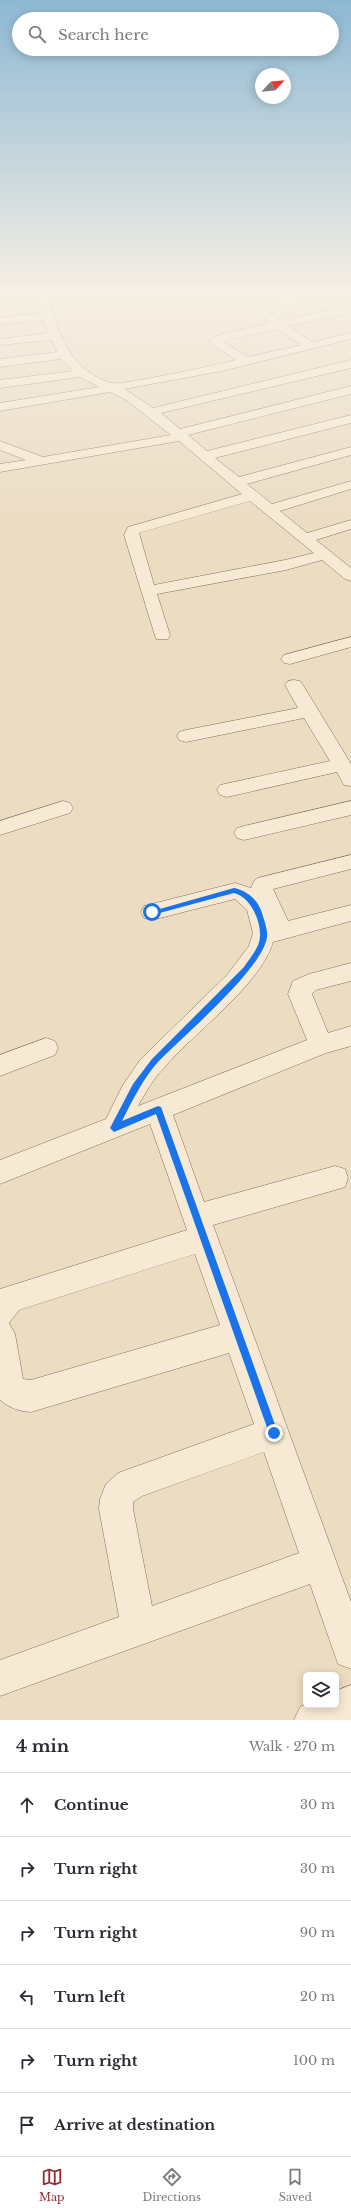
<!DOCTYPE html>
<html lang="en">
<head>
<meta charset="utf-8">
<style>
	body { margin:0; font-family:"Libre Baskerville",serif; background:#f7f7f7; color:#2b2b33 }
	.controls { position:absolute; right:12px; bottom:12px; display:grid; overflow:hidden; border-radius:6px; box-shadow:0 2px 10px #0003 }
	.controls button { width:36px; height:36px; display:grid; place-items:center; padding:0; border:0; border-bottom:1px solid #e1e1e2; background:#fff; color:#2b2b33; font:20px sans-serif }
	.compass { position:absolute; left:255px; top:68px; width:36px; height:36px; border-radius:50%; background:#fff; box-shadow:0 2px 10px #0003; rotate:64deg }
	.stop { position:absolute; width:12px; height:12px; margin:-9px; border:3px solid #1a73e8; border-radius:50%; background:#fff }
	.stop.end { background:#1a73e8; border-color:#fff; box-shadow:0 1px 4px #0008 }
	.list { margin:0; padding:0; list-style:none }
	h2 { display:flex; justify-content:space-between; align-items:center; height:52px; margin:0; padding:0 16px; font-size:17px }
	h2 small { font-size:13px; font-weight:400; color:#7c7c81 }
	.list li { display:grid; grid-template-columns:26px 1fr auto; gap:12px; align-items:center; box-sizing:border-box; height:64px; padding:0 16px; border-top:1px solid #e1e1e2 }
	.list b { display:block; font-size:15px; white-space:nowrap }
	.list em { font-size:13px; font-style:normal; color:#7c7c81 }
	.icon { flex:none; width:22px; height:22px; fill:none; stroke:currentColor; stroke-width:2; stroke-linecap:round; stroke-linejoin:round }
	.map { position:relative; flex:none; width:351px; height:1720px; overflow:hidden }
	.search { position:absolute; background:#fff; box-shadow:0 2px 10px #0003; left:12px; right:12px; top:12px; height:44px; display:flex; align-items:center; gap:10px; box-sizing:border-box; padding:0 14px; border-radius:22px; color:#7c7c81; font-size:15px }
	.sheet { height:436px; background:#fff }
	nav { display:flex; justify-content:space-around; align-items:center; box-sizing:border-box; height:56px; border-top:1px solid #e1e1e2; background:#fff; font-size:11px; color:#7c7c81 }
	nav a { display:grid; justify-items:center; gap:2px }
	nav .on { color:#902d34 }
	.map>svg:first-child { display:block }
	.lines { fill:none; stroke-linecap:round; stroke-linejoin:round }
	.minor-casing { stroke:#846e5a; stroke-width:1 }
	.minor { fill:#f7ead4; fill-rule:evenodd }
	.route { fill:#1a73e8 }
</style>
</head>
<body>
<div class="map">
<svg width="351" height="1720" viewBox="0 0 351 1720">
	<rect width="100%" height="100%" fill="#ebdcc2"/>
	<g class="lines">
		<g class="minor-casing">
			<g id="minor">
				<path d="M26,289H46C56,329 68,370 111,383C120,386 221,364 236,360L215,346L209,340L218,335L270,323L254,308C265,294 337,290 351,301V310L343,314L288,326L312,342L351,333V339L222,371L124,389L153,408L351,360V368L161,413L180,429L351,386V394L188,435L207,451L351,415V423L215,458L239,477L351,447V455L247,484L272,504L351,481V489L280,511L307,533L351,520V529L316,540L351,568V581L345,579L322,560L286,570L157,594L170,635L168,639H156L124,535L128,527L242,494L179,441L0,472V464L26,460L0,450V441L43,457L171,435L126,400L110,392L0,411V403L99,387L80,377L0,388V380L73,371L61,359L0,367V359L57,352L52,340L0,345V339L49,333L43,320L0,324V318L41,313L37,294L0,297V291ZM311,301H337L344,305L336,309L281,321L266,309ZM277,329L301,345L248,357L222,341ZM250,501L314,553L285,560L154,585L139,533Z"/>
				<polygon points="351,637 351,647 290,664 284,663 281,659 284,655"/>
				<polygon points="294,680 300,681 303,685 351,764 351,786 344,785 337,772 227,797 220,795 217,790 220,785 330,761 304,718 186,742 179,740 177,736 179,732 186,730 298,708 285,685 288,681"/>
				<polygon points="63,801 70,803 73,808 70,813 0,835 0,821"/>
				<polygon points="351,801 351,815 244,840 237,838 234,833 237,828 244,826"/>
				<path d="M351,855V869L273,889L288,921L351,905V921L273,942C261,985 193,1033 164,1068C153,1079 146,1092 138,1106L307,1040L288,994L293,981L309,974L351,963V981L316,990L312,994L328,1033L351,1026V1046L326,1053L173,1115L204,1202L335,1166L345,1169L348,1178L345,1187L335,1190L213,1225L351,1602V1669L338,1664L310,1584L0,1696V1660L119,1617L99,1509L100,1499L106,1484L118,1473L254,1424L229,1353L31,1412C18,1411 10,1408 0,1400V1289L187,1230L150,1124L0,1184V1160L106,1119L123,1085L140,1060L227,975L249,946L253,933L247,910L235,899L152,920L144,918L141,912L144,906L235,883L251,888L254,881L258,878ZM195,1254L220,1325L31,1380L23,1379L15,1334L9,1323L19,1310ZM264,1452L299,1553L152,1606L133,1509V1502L142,1496Z"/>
				<polygon points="46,1038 55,1041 58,1048 55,1055 0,1076 0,1055"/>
				<polygon points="351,1685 351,1720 294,1720 300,1707 306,1704 336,1705 336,1691"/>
			</g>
		</g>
		<use href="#minor" class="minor"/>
	</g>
	<linearGradient id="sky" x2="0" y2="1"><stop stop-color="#8db8d4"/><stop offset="0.55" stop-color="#f6efe4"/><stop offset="1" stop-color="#f6efe4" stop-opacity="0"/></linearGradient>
	<rect width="351" height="530" fill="url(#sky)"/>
	<path class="route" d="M234,888C248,891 258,900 262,913C264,920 268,930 267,937C263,969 183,1036 158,1062C143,1079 132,1101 122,1121L158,1106L161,1107L278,1433L274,1438L269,1433L156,1114L114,1132L110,1128L133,1084L152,1059L244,967C250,958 260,947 260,936C261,920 250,897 234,893L152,915L149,912Z"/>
</svg>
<div class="controls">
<button><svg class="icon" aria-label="layers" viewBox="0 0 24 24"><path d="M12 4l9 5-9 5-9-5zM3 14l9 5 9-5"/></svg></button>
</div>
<svg class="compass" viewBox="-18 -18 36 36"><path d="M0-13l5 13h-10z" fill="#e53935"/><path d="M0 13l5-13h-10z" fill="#7c7c81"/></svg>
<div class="stop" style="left:152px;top:912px"></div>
<div class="stop end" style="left:274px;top:1433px"></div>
<div class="search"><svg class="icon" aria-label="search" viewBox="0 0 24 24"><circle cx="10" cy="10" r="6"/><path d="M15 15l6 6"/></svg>Search here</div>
</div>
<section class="sheet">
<h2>4 min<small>Walk · 270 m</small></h2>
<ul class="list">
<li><svg class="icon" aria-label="ahead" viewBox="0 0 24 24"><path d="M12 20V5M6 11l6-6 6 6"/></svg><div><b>Continue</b></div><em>30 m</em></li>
<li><svg class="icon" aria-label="right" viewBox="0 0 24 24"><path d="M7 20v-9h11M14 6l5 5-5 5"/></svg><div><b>Turn right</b></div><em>30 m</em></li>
<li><svg class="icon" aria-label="right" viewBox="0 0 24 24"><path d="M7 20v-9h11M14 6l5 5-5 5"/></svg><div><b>Turn right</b></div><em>90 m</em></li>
<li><svg class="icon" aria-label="left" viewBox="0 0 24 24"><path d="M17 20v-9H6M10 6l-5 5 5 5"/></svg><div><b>Turn left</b></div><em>20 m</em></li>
<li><svg class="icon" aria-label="right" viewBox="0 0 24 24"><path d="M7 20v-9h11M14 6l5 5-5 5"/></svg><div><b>Turn right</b></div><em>100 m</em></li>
<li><svg class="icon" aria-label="arrive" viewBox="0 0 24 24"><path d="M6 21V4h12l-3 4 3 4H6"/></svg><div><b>Arrive at destination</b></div></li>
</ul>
</section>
<nav>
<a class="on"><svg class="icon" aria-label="map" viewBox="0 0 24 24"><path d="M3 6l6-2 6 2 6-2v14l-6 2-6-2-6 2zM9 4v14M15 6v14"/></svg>Map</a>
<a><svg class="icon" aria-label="directions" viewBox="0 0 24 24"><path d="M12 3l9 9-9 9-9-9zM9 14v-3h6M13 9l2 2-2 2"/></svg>Directions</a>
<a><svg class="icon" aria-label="saved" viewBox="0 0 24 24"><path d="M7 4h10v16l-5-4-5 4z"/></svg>Saved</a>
</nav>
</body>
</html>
